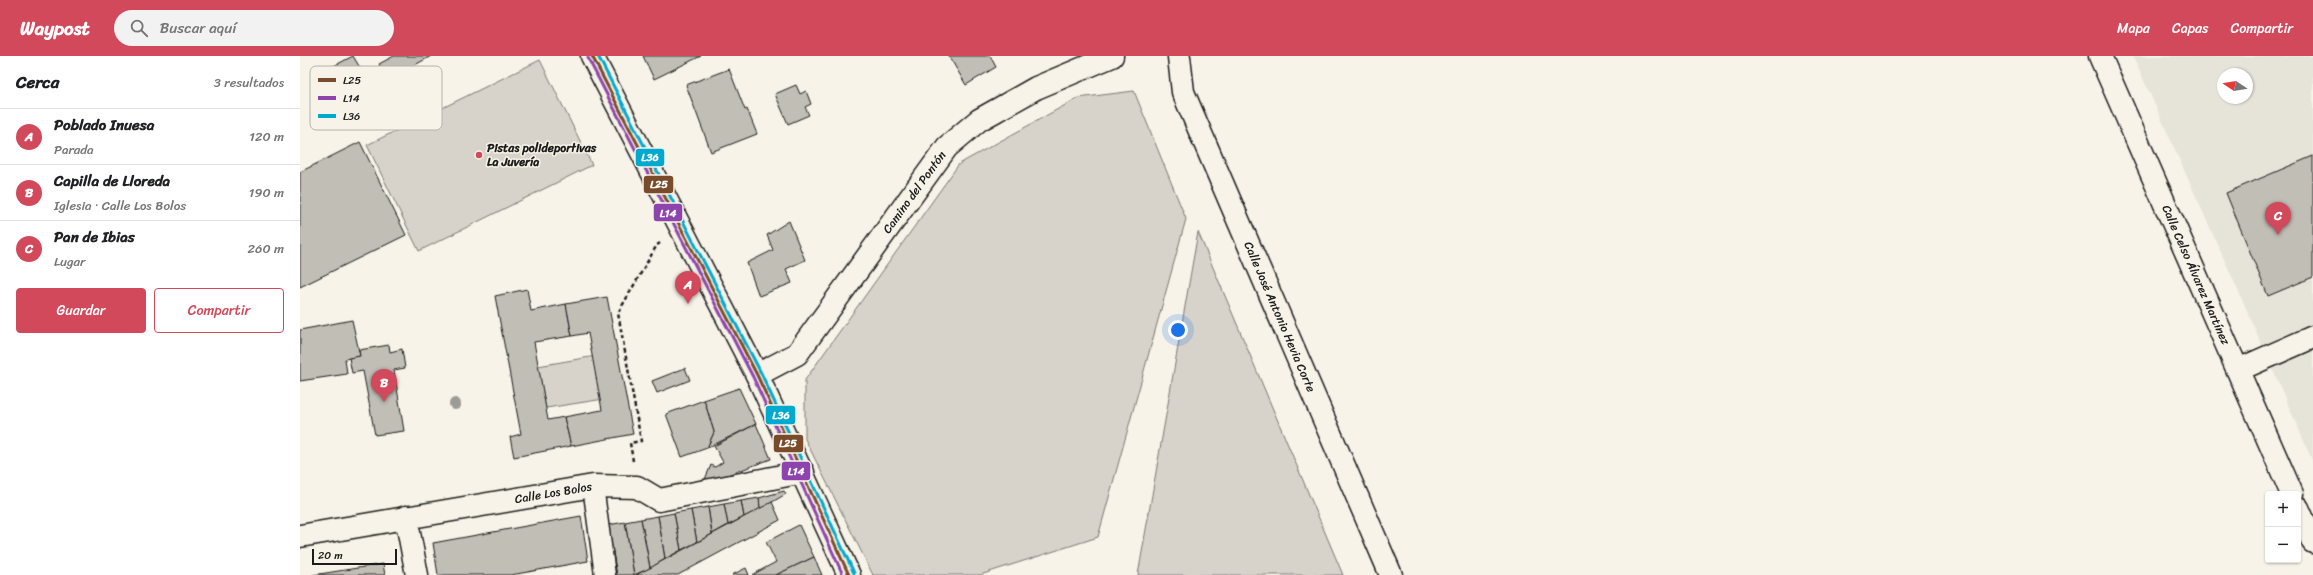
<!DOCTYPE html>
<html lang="es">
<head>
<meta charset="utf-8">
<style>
	body { margin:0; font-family:Sriracha,sans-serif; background:#f2f2f2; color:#202124 }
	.controls { position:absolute; right:12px; bottom:12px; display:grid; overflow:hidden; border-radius:4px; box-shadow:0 1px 3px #0004 }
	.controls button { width:36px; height:36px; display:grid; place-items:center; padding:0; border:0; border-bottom:1px solid #e0e0e0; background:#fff; color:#202124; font:20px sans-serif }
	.compass { position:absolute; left:1917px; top:12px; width:36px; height:36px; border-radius:50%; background:#fff; box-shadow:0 1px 3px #0004; rotate:282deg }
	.scale { position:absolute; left:12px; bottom:10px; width:85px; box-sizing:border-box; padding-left:4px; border:2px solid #1c1c1c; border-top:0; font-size:11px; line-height:14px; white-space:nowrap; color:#1c1c1c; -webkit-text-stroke:3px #f7f3e8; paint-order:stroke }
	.you { position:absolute; left:878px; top:274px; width:14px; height:14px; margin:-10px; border:3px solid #fff; border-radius:50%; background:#1a73e8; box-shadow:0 0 0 6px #1a73e833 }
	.badge { display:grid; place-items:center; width:26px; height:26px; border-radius:50%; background:#d1495b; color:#fff; font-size:13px; font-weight:700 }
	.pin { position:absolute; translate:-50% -33px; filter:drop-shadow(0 1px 2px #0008) }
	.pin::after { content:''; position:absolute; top:21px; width:14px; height:12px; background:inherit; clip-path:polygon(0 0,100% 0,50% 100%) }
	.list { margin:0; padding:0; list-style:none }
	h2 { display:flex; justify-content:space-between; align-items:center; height:52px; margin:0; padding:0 16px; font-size:17px }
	h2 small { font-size:13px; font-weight:400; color:#757577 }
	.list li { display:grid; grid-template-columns:26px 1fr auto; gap:12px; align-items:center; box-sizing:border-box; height:56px; padding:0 16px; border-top:1px solid #e0e0e0 }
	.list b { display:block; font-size:15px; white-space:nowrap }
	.list p { margin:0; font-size:13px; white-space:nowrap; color:#757577 }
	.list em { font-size:13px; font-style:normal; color:#757577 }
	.actions { display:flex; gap:8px; padding:12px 16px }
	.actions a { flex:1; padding:9px 0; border:1px solid #d1495b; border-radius:4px; text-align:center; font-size:14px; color:#d1495b }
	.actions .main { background:#d1495b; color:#fff }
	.icon { flex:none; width:22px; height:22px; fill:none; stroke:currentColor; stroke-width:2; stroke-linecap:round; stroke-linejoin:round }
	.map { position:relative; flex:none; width:2013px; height:519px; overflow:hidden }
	header { display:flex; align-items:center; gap:24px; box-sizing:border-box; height:56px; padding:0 20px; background:#d1495b; color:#fff }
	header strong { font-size:19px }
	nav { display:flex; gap:22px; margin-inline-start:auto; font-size:14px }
	.search { width:280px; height:36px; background:#f2f2f2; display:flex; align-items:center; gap:10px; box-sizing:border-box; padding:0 14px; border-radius:22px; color:#757577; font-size:15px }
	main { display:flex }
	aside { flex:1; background:#fff }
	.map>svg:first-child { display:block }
	.built { fill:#e6e3d9; fill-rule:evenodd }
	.green { fill:#d7d3cb; stroke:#7a7874 }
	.building { fill:#c0beb5; stroke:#1c1c1c }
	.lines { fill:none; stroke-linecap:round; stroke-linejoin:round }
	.pedestrian-casing { stroke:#1c1c1c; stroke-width:23 }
	.minor-casing { stroke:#1c1c1c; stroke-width:25 }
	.tertiary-casing { stroke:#1c1c1c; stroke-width:25 }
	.path { stroke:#1c1c1c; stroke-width:2.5; stroke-dasharray:4 3; stroke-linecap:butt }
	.pedestrian { stroke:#f7f3e8; stroke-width:20 }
	.minor { stroke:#f7f3e8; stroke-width:22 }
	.tertiary { stroke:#f7f3e8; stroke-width:22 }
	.bus-1-casing { stroke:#f7f3e8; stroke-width:6 }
	.bus-2-casing { stroke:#f7f3e8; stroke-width:6 }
	.bus-3-casing { stroke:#f7f3e8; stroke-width:6 }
	.bus-1 { stroke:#7a4b2a; stroke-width:3 }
	.bus-2 { stroke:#8e44ad; stroke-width:3 }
	.bus-3 { stroke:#00a9ce; stroke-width:3 }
	.tree { fill:#9d9b95 }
	.poi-dot { fill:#d1495b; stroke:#f7f3e8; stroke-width:1.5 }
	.labels { text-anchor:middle; stroke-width:3; stroke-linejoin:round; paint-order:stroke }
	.poi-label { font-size:12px; font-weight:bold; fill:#1c1c1c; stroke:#f7f3e8; text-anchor:start }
	.street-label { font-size:12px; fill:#1c1c1c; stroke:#f7f3e8 }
	.key { fill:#f7f3e8; stroke:#b5b2ab; stroke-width:1 }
	.key-label { font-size:11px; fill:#1c1c1c }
	.line-badge { stroke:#f7f3e8; stroke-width:1.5 }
	.badge-label { font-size:11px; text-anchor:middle; font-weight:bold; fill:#fff }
</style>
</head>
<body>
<header>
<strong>Waypost</strong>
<div class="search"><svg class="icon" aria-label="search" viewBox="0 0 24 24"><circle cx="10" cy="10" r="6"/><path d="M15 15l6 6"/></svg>Buscar aquí</div>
<nav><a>Mapa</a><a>Capas</a><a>Compartir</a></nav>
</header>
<main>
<aside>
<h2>Cerca<small>3 resultados</small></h2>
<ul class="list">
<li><span class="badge">A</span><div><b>Poblado Inuesa</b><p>Parada</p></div><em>120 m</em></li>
<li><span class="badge">B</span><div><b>Capilla de Lloreda</b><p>Iglesia · Calle Los Bolos</p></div><em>190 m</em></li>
<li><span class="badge">C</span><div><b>Pan de Ibias</b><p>Lugar</p></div><em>260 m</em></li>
</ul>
<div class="actions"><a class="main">Guardar</a><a>Compartir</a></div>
</aside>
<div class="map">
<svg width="2013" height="519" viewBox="0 0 2013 519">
	<rect width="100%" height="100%" fill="#f7f3e8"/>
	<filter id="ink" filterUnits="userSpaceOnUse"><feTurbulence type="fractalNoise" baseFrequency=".025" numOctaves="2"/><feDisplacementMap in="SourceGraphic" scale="8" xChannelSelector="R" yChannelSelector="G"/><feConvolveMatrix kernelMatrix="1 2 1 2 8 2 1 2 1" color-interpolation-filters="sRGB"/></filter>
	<g filter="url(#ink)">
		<path class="built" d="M1833,0H2013V406L1941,241ZM1923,18H1947V42H1923Z"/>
		<g class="green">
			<polygon points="240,4 292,109 119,195 67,89"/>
			<polygon points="834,35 886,163 798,481 680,519 573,519 505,383 505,324 659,108 778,42"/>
			<polygon points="898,176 1043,519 838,519"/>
			<polygon points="296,300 304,343 246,352 238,310"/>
		</g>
		<g class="building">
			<polygon points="53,0 62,15 38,27 30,12"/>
			<polygon points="94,0 131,0 115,9 123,24 95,39 79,8"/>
			<polygon points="343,0 401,0 354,23"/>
			<polygon points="649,0 690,0 696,11 666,29"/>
			<polygon points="429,13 445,54 447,53 457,78 411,96 386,29"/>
			<polygon points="496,29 500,38 506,35 511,48 505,51 509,59 488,68 475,38"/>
			<polygon points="60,86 106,179 0,231 0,116"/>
			<polygon points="2013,100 2013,221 1968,240 1926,137"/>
			<polygon points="489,165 505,204 486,213 492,227 459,240 447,207 473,194 467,179"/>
			<polygon points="227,233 231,255 266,248 272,280 234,286 248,364 264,361 271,390 214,401 210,381 221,378 195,240"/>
			<polygon points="307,241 333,378 271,390 264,361 302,354 288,277 272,280 266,248"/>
			<polygon points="52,264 60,300 45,303 47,318 0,325 0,274"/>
			<polygon points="89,289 90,296 102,293 105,312 94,314 104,375 75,379 63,315 52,317 49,302 60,300 59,294"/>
			<polygon points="385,312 390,324 357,337 352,325"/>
			<polygon points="439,332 456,368 407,392 414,376 404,344"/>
			<polygon points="404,344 414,376 407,392 382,401 366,358"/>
			<polygon points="456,368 471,403 403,428 411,409 415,411 423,406 414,390"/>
			<polygon points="484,435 486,438 460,453 459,442"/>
			<polygon points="459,442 460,453 444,461 441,445"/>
			<polygon points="441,445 444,461 428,469 424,448"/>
			<polygon points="472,446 480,464 378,519 336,519"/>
			<polygon points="424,448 428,469 412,478 408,451"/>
			<polygon points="408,451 412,478 397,486 391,454"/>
			<polygon points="391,454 397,486 381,494 374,457"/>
			<polygon points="374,457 381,494 365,503 358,460"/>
			<polygon points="281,460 288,505 211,519 138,519 133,487"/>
			<polygon points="358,460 365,503 350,512 341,463"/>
			<polygon points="341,463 350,512 334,519 325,466"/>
			<polygon points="325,466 334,519 317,519 308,469"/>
			<polygon points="499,469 514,501 476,519 452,519 476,506 466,486"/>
			<polygon points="514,501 522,519 476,519 480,517"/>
			<polygon points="83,508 85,519 13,519"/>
			<polygon points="446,512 449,519 432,519"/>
		</g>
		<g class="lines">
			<g class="pedestrian-casing">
				<polyline id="pedestrian" points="293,430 305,519"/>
			</g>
			<g class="minor-casing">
				<g id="minor">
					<path id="s1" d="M1800,0L1992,438"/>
					<path id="s2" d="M879,1L883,36L1091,519"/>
					<polyline points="1938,314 2013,281"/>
					<path id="s3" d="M457,319L497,298L647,91L679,64L736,32L812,0"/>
					<polyline points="1998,452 2013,486"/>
					<polyline points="106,461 117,519"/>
					<path id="s4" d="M0,480L293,430L337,431L359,444L503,416"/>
				</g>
			</g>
			<g class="tertiary-casing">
				<polyline id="tertiary" points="292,0 457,319 549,519"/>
			</g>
			<polyline class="path" points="333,405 330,387 341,385 318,257 357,189 360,187"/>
			<use href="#pedestrian" class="pedestrian"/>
			<use href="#minor" class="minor"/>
			<use href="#tertiary" class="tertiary"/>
			<g class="bus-1-casing">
				<polyline id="bus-1" points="292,0 457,319 549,519"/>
			</g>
			<g class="bus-2-casing">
				<polyline id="bus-2" points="288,2 453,321 543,519"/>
			</g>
			<g class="bus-3-casing">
				<polyline id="bus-3" points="298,0 461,317 554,517"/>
			</g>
			<use href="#bus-1" class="bus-1"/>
			<use href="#bus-2" class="bus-2"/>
			<use href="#bus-3" class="bus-3"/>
		</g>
		<circle class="tree" cx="155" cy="348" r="6"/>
	</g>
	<circle class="poi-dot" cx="179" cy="99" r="4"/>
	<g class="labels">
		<g class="poi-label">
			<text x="187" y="96">Pistas polideportivas<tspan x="187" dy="14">La Juvería</tspan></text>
		</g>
		<g class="street-label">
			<text dy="4" stroke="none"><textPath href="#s3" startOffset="245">Camino del Pontón</textPath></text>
			<text dy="4" stroke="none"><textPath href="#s1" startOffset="239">Calle Celso Álvarez Martínez</textPath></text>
			<text dy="4" stroke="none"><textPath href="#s2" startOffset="280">Calle José Antonio Hevia Corte</textPath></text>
			<text dy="4" stroke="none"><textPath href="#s4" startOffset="257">Calle Los Bolos</textPath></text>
		</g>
	</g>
	<rect x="10" y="10" width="132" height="64" rx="6" class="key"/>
	<rect x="18" y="22" width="18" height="4" fill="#7a4b2a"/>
	<rect x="18" y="40" width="18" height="4" fill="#8e44ad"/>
	<rect x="18" y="58" width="18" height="4" fill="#00a9ce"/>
	<g class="key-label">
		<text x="43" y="28">L25</text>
		<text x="43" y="46">L14</text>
		<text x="43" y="64">L36</text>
	</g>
	<g class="line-badge">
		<rect x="335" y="92" width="30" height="19" rx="4" fill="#00a9ce"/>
		<rect x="343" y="119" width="31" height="19" rx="4" fill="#7a4b2a"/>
		<rect x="353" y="147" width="30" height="19" rx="4" fill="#8e44ad"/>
		<rect x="465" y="349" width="31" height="20" rx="4" fill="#00a9ce"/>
		<rect x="473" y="378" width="31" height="19" rx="4" fill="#7a4b2a"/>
		<rect x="481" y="405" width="30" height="20" rx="4" fill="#8e44ad"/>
	</g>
	<g class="badge-label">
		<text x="350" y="105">L36</text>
		<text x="359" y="132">L25</text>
		<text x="368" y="161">L14</text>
		<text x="481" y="363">L36</text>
		<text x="488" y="391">L25</text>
		<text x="496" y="419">L14</text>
	</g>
</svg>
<div class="controls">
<button>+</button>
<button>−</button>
</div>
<svg class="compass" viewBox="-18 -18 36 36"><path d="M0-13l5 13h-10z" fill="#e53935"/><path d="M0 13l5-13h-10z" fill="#757577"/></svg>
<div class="scale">20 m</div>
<div class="you"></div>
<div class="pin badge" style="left:388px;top:248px">A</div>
<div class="pin badge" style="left:84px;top:346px">B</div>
<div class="pin badge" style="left:1978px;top:179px">C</div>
</div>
</main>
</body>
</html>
